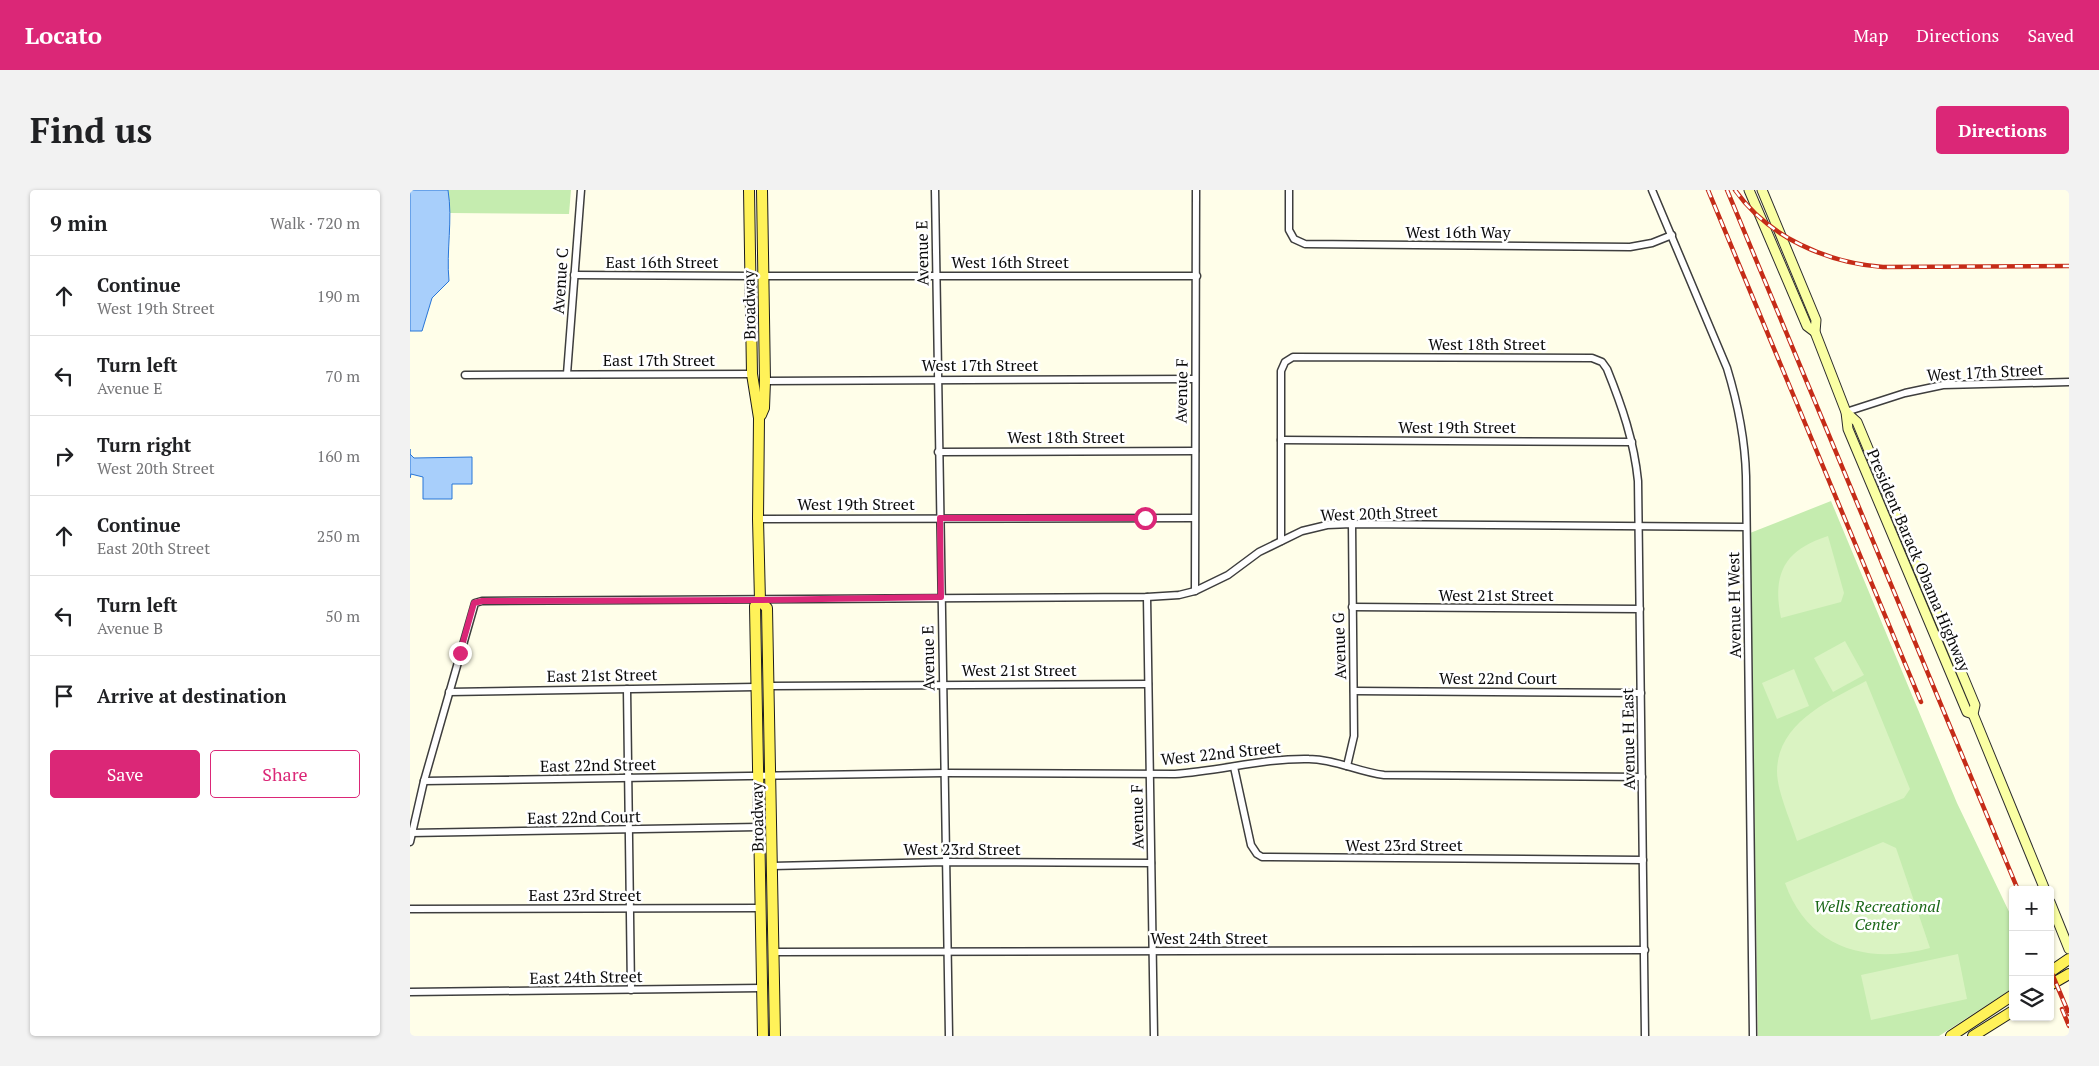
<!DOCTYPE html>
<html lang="en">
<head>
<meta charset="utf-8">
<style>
	body { margin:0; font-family:"PT Serif",serif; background:#f2f2f2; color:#202124 }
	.controls { position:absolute; right:15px; bottom:15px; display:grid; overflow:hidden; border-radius:5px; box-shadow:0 1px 4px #0004 }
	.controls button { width:45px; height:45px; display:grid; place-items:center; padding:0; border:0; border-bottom:1px solid #e0e0e0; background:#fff; color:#202124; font:25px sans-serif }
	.stop { position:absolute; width:15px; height:15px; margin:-11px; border:4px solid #db2777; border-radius:50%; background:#fff }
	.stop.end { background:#db2777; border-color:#fff; box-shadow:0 1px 5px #0008 }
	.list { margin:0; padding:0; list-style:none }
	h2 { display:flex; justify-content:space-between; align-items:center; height:65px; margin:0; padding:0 20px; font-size:21px }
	h2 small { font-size:16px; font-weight:400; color:#757577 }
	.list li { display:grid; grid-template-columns:32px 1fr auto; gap:15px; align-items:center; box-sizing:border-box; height:80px; padding:0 20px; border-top:1px solid #e0e0e0 }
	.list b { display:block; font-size:19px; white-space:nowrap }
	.list p { margin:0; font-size:16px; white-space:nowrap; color:#757577 }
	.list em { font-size:16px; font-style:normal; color:#757577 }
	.actions { display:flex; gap:10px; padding:15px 20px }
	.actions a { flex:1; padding:11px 0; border:1px solid #db2777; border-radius:5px; text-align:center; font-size:18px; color:#db2777 }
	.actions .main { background:#db2777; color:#fff }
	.icon { flex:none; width:28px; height:28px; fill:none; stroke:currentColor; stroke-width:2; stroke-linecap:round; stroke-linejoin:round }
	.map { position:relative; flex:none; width:1659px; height:846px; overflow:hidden; border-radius:5px }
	header { display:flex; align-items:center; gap:30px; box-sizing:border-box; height:70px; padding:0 25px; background:#db2777; color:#fff }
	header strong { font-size:24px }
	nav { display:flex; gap:28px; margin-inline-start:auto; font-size:18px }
	.intro { display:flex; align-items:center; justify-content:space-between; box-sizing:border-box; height:120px; padding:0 30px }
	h1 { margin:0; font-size:35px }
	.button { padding:12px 22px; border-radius:5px; background:#db2777; color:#fff; font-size:18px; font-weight:700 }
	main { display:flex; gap:30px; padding:0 30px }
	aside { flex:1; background:#fff; border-radius:5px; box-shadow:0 1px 4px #0004 }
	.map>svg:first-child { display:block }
	.green { fill:#c5ecaf }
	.pitch { fill:#daf3c2 }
	.water { fill:#a8cffb; stroke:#2976d8 }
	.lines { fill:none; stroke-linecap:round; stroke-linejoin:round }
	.minor-casing { stroke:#3e3e3e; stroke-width:9 }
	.secondary-casing { stroke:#2d2d2d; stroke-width:11 }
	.primary-casing { stroke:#1c1c1c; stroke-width:12 }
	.minor { stroke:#fff; stroke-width:6 }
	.secondary { stroke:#faffa4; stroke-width:9 }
	.primary { stroke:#fff259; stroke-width:10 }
	.rail-casing { stroke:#c52c18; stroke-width:4.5 }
	.rail { stroke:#fff; stroke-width:2.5; stroke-dasharray:8; stroke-linecap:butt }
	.route { stroke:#db2777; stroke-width:6 }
	.labels { text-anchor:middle; stroke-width:5; stroke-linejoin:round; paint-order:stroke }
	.street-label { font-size:16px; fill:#0b0b0b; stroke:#fff }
	.park-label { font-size:16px; font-style:italic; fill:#1a6717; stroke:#fff }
</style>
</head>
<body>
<header>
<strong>Locato</strong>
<nav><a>Map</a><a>Directions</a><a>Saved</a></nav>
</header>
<div class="intro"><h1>Find us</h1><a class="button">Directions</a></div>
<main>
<aside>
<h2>9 min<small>Walk · 720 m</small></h2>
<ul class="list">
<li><svg class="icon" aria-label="ahead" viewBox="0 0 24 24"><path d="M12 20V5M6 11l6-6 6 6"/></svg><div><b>Continue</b><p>West 19th Street</p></div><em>190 m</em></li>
<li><svg class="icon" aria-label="left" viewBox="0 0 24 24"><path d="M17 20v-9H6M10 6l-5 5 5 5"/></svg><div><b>Turn left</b><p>Avenue E</p></div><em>70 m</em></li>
<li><svg class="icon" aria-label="right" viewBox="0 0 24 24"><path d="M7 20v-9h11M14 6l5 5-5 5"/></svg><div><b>Turn right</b><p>West 20th Street</p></div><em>160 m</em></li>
<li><svg class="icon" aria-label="ahead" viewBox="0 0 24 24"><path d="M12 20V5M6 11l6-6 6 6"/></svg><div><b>Continue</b><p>East 20th Street</p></div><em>250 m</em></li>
<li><svg class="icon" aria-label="left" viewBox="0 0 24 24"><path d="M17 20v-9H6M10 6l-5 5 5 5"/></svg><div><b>Turn left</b><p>Avenue B</p></div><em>50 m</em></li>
<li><svg class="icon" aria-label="arrive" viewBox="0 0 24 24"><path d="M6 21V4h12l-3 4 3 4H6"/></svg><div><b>Arrive at destination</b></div></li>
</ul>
<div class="actions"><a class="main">Save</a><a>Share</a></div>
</aside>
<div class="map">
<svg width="1659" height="846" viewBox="0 0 1659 846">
	<rect width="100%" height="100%" fill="#fffee9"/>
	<g class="green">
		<polygon points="38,0 161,0 159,24 40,23"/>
		<polygon points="1421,311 1547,613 1603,730 1603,798 1529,846 1348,846 1340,343"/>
	</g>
	<g class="pitch">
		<path d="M1418,346L1434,403L1431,412L1371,428C1362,384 1374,360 1418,346Z"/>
		<polygon points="1435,451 1454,485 1423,502 1404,468"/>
		<polygon points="1384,479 1399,516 1367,529 1352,493"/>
		<path d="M1456,491L1500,599L1494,608L1387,651C1381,631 1367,602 1367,581C1368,532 1419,511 1456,491Z"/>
		<path d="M1473,652L1486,658L1520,758C1457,775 1398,758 1375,693Z"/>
		<polygon points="1548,764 1557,809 1461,830 1451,785"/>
	</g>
	<g class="water">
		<path d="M0,0H38C43,30 36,61 39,91L22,108L12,141H0Z"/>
		<polygon points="0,259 0,264 4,268 62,267 62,294 42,294 42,309 13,309 13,287 1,284 0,288"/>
	</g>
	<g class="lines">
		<g class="minor-casing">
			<g id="minor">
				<polyline points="525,0 539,846"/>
				<polyline points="879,0 879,40 884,49 895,54 1220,57 1242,53 1262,45"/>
				<path d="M1242,0L1317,178C1328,214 1335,249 1336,286L1343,846"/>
				<polyline points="164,85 341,86"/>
				<polyline points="354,86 787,86"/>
				<polyline points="157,184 171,0"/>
				<polyline points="55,185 342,184"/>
				<polyline points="355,191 785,189"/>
				<polyline points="1436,222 1495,203 1533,195 1659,192"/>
				<polyline points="871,250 1222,252"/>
				<polyline points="528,262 785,261"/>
				<polyline points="348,329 784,328"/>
				<path d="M871,351V181L875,172L883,167L1182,168L1192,172L1197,179C1212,216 1224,251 1228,291L1235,846"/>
				<polyline points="785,401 786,0"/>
				<polyline points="737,407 744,846"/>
				<polyline points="942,417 1230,419"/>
				<polyline points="360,496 738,494"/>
				<polyline points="217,499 221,800"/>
				<polyline points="944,501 1231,503"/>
				<polyline points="39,502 346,497"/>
				<polyline points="937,576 944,546 942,334"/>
				<polyline points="824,577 841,655 847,664 852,667 1233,670"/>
				<path d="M14,591L534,583L765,584C810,581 854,568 899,569C925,569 948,582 974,585L1232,587"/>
				<polyline points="0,643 349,637"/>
				<polyline points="0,652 14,591 65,413 72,411 737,407 769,405 785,401 818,385 849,362 892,341 917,335 942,334 1336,337"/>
				<polyline points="362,676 535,672 741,673"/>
				<polyline points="0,719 350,718"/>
				<polyline points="364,762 1235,760"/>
				<polyline points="0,802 352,798"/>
			</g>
		</g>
		<g class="secondary-casing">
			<g id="secondary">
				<polyline points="1339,0 1397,136 1405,142"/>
				<polyline points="1352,0 1406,130 1405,142 1436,222 1438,239 1557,522 1563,524"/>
				<polyline points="1436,222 1447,232 1565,515 1563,524 1635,700"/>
				<polyline points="1640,712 1659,759"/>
			</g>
		</g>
		<g class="primary-casing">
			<g id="primary">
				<polyline points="339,0 342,184 349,228 348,329 350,411 357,418 365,846"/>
				<polyline points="351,225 354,218 355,191 352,0"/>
				<polyline points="350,411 345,416 353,846"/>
				<polyline points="1640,782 1659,769"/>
				<polyline points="1640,795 1659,784"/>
				<polyline points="1541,846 1603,805"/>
				<polyline points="1563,846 1603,821"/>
			</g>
		</g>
		<use href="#minor" class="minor"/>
		<use href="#secondary" class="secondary"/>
		<use href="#primary" class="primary"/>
		<g class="rail-casing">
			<g id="rail">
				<polyline points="1298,0 1511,512"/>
				<polyline points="1317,0 1608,700"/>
				<path d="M1325,0C1358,47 1417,73 1473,77L1659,76"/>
				<polyline points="1640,779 1659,824"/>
				<polyline points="1652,819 1659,836"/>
			</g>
		</g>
		<use href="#rail" class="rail"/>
	</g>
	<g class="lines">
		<polyline class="route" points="50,463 64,413 72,411 350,410 531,407 530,328 735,328"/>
	</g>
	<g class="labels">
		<g class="street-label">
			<text x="1048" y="48">West 16th Way</text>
			<text transform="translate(512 63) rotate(-91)" y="6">Avenue E</text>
			<text x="252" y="78">East 16th Street</text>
			<text x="600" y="78">West 16th Street</text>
			<text transform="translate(150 91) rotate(-86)" y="6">Avenue C</text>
			<text transform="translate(339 115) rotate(-91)" y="6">Broadway</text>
			<text x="1077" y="160">West 18th Street</text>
			<text x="249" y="176">East 17th Street</text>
			<text x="570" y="181">West 17th Street</text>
			<text transform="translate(1575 182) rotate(-3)" y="6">West 17th Street</text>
			<text transform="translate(771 201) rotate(-89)" y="6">Avenue F</text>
			<text x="1047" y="243">West 19th Street</text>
			<text x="656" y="253">West 18th Street</text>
			<text x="446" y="320">West 19th Street</text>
			<text transform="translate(969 323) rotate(-2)" y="6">West 20th Street</text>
			<text transform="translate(1509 370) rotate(67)" y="6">President Barack Obama Highway</text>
			<text x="1086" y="411">West 21st Street</text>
			<text transform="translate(1324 415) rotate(-91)" y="6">Avenue H West</text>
			<text transform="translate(929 456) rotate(-92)" y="6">Avenue G</text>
			<text transform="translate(518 468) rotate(-91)" y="6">Avenue E</text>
			<text x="609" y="486">West 21st Street</text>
			<text transform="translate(192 485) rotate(-1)" y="6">East 21st Street</text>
			<text x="1088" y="494">West 22nd Court</text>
			<text transform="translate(1218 549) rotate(-91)" y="6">Avenue H East</text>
			<text transform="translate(811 563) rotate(-6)" y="6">West 22nd Street</text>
			<text transform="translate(188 575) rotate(-1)" y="6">East 22nd Street</text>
			<text transform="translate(174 627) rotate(-1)" y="6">East 22nd Court</text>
			<text transform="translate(347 627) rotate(-91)" y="6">Broadway</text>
			<text transform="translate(727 627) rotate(-91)" y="6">Avenue F</text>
			<text x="994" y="661">West 23rd Street</text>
			<text x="552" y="665">West 23rd Street</text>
			<text x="175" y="711">East 23rd Street</text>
			<text x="799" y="754">West 24th Street</text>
			<text transform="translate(176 787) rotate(-1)" y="6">East 24th Street</text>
		</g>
		<g class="park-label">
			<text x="1467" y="722">Wells Recreational<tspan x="1467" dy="18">Center</tspan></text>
		</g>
	</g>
</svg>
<div class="controls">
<button>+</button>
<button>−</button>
<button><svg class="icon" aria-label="layers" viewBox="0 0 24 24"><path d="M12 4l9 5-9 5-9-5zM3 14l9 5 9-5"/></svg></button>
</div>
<div class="stop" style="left:735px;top:328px"></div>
<div class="stop end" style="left:50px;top:463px"></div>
</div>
</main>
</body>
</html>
